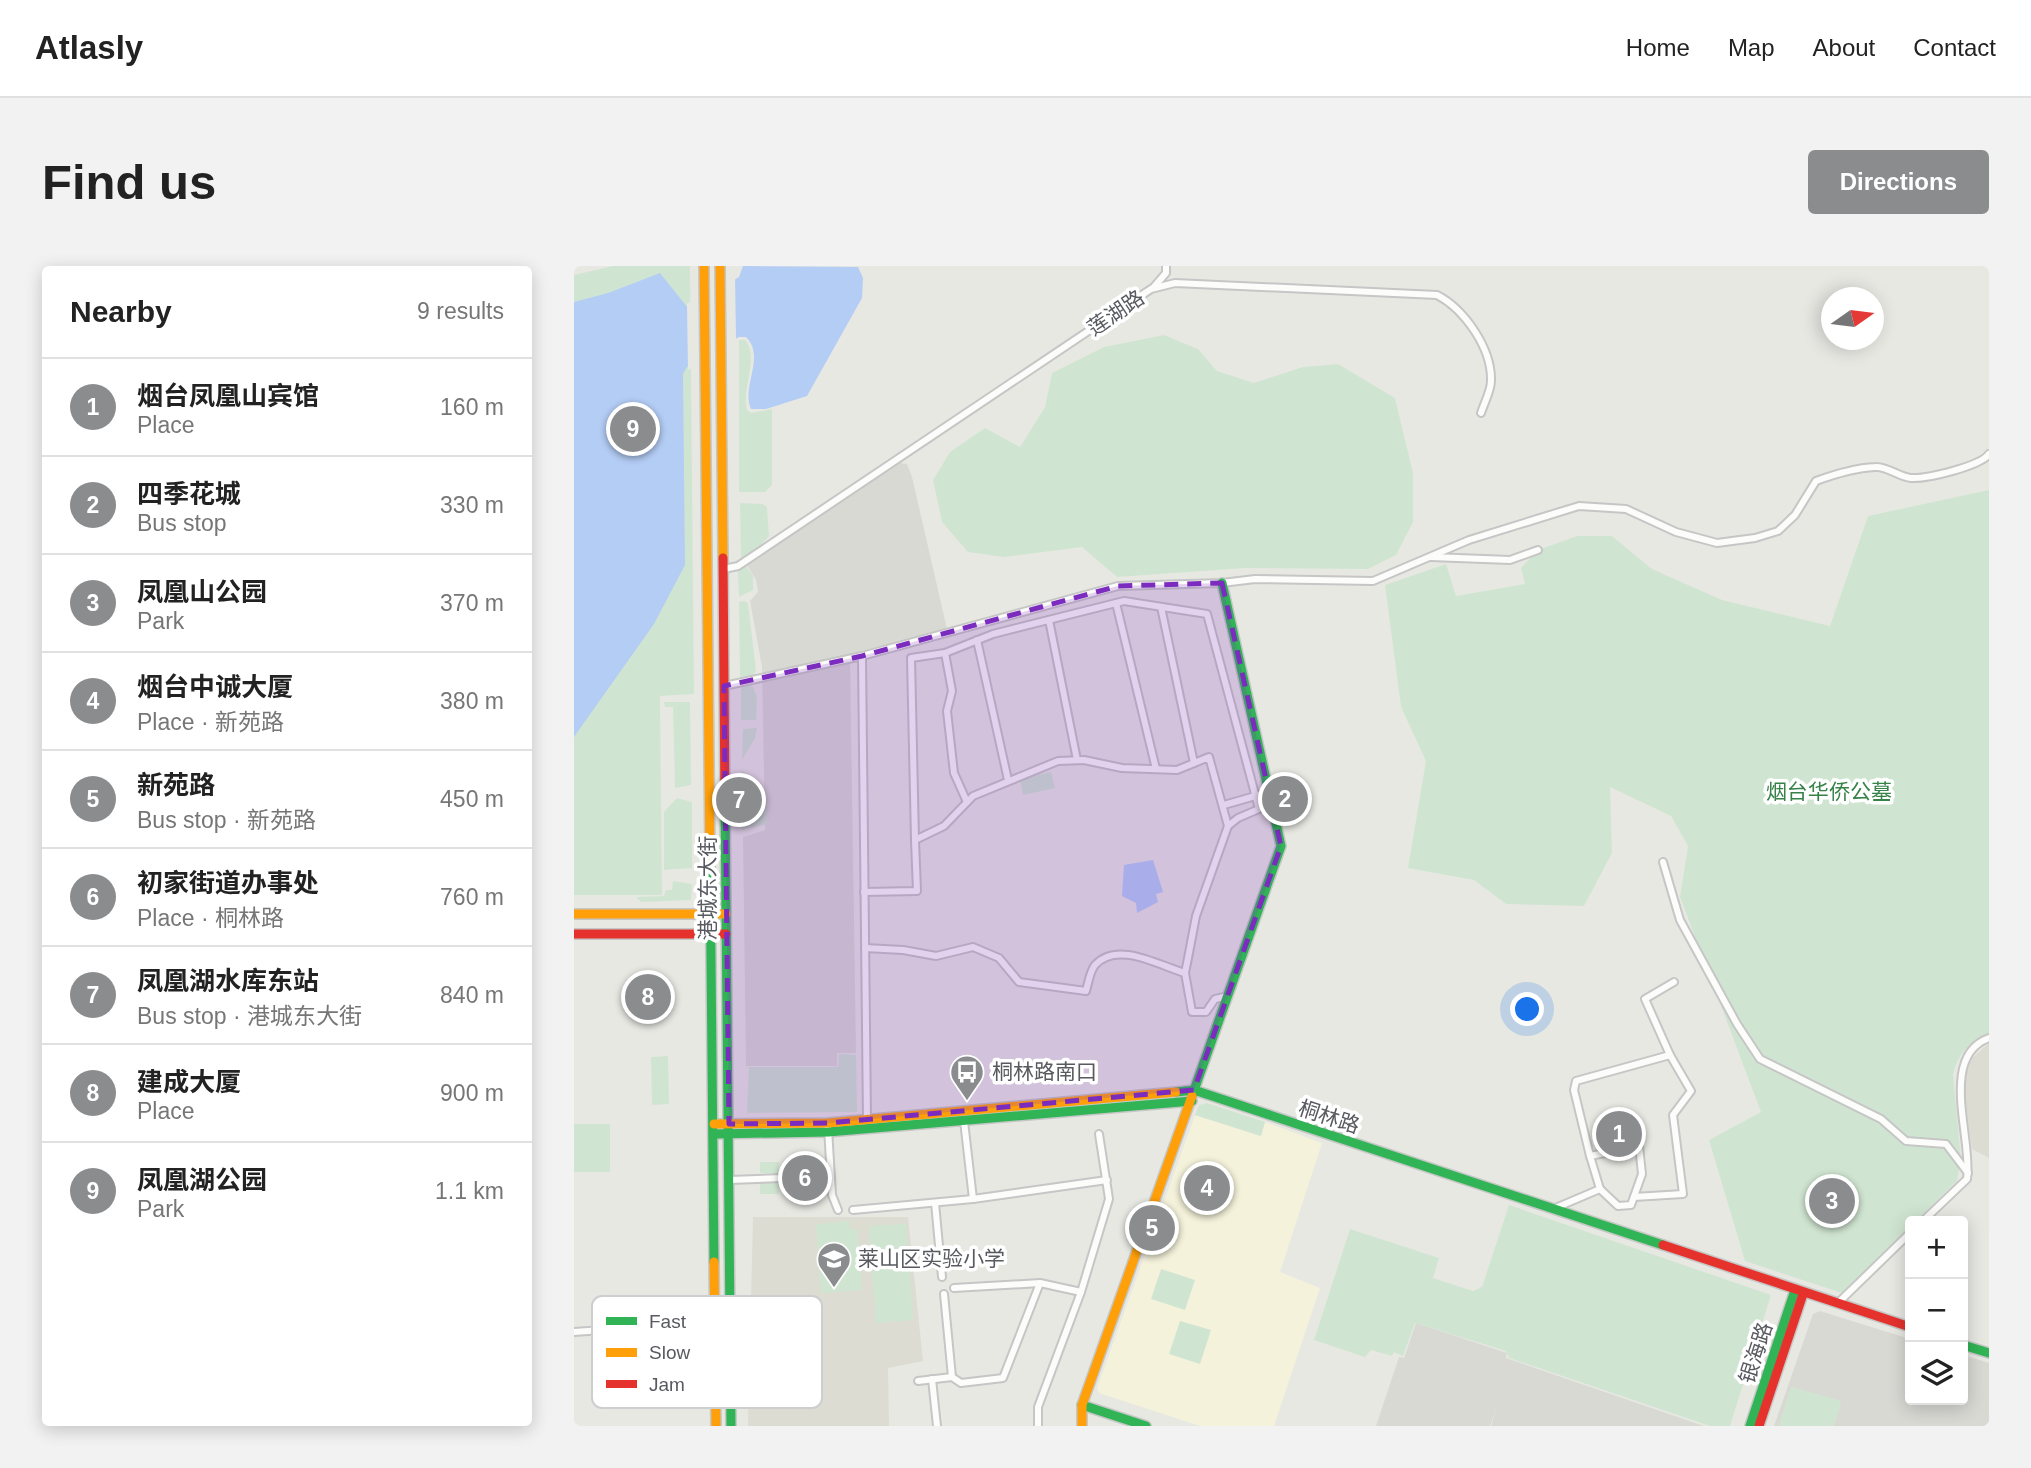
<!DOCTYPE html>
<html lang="en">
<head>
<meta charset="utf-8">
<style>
	body { margin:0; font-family:Helvetica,"Noto Sans SC",sans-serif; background:#f2f2f2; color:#222 }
	.controls { position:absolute; right:21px; bottom:21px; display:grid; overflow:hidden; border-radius:7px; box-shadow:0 4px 18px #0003 }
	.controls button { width:63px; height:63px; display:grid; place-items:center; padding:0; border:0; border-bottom:2px solid #e0e0e0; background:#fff; color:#222; font:35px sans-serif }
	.compass { position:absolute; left:1247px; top:21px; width:63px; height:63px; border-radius:50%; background:#fff; box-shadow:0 4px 18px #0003; rotate:76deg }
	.you { position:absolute; left:954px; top:744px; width:24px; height:24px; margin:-18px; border:5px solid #fff; border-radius:50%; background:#1a73e8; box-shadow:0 0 0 10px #1a73e833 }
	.badge { display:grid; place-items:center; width:46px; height:46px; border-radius:50%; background:#8a8c8e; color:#fff; font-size:23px; font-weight:700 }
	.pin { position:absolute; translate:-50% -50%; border:4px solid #fff; box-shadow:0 2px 7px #0006 }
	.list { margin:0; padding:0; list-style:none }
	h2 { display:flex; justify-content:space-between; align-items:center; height:91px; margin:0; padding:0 28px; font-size:30px }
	h2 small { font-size:23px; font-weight:400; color:#767676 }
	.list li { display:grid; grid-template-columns:46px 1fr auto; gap:21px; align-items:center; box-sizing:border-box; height:98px; padding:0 28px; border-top:2px solid #e0e0e0 }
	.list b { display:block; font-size:26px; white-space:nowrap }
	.list p { margin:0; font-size:23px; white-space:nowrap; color:#767676 }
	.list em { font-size:23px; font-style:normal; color:#767676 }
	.icon { flex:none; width:38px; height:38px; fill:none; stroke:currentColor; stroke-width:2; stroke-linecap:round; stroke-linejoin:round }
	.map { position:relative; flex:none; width:1415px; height:1160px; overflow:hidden; border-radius:7px }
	header { display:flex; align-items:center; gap:42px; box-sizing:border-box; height:98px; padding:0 35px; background:#fff; border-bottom:2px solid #e0e0e0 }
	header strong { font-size:33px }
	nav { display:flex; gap:38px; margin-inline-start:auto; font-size:24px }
	.intro { display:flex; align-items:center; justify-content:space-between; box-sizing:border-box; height:168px; padding:0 42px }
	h1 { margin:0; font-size:49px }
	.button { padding:18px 32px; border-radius:7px; background:#8a8c8e; color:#fff; font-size:24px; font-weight:700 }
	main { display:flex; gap:42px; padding:0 42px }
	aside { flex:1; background:#fff; border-radius:7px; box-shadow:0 4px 18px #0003 }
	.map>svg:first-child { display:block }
	.commercial { fill:#f4f2da }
	.industrial { fill:#d9d9d4 }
	.education { fill:#dcdcd2 }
	.green { fill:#d0e5d1 }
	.water { fill:#b4cdf5 }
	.pier { fill:#e8e8e3 }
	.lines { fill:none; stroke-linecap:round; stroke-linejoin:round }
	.street-casing { stroke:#c5c6c5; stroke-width:10 }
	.fast-casing { stroke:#c5c7c6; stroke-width:12 }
	.slow-casing { stroke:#c5c7c6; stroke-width:12 }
	.jam-casing { stroke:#c5c7c6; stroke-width:12 }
	.street { stroke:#fcfcfb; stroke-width:6 }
	.fast { stroke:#30b455; stroke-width:9 }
	.slow { stroke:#ff9f0a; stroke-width:9 }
	.jam { stroke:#e5322d; stroke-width:9 }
	.marked { fill:#7b2cbf; fill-opacity:0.2; stroke:#7b2cbf; stroke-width:5; stroke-dasharray:14 9; stroke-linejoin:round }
	.labels { text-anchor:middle; stroke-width:7; stroke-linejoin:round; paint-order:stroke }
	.street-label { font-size:21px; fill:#585a60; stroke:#fff }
	.park-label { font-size:21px; fill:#368248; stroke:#fff }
	.poi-label { font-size:21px; fill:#585a60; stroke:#fff; text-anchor:start }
	.key { fill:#fff; stroke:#cdcecf; stroke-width:2 }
	.key-label { font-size:19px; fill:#585a60 }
</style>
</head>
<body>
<header>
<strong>Atlasly</strong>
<nav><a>Home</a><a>Map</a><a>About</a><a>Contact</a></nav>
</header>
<div class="intro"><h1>Find us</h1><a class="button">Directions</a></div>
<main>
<aside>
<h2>Nearby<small>9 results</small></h2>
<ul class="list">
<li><span class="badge">1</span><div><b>烟台凤凰山宾馆</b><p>Place</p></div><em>160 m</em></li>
<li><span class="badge">2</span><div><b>四季花城</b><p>Bus stop</p></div><em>330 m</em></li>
<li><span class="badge">3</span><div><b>凤凰山公园</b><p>Park</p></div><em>370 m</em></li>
<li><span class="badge">4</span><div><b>烟台中诚大厦</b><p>Place · 新苑路</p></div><em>380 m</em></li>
<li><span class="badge">5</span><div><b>新苑路</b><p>Bus stop · 新苑路</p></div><em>450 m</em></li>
<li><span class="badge">6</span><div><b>初家街道办事处</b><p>Place · 桐林路</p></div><em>760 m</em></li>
<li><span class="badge">7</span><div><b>凤凰湖水库东站</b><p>Bus stop · 港城东大街</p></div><em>840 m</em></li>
<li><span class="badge">8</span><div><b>建成大厦</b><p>Place</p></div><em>900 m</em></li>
<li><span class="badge">9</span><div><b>凤凰湖公园</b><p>Park</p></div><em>1.1 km</em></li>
</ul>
</aside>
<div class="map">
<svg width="1415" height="1160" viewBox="0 0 1415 1160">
	<rect width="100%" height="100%" fill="#e8e8e3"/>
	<polygon class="commercial" points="621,849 686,870 691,856 748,877 706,1006 746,1022 700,1160 626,1160 525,1127 523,1122"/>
	<g class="industrial">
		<polygon points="326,197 333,198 338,211 373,363 276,388 282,787 263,787 263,800 172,800 169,571 191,564 188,401 176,335 184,326 182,314 172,298"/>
		<polygon points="1246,1045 1336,1073 1336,1134 1389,1134 1389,1089 1415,1097 1415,1160 1200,1160 1239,1048"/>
		<polygon points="842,1057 933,1087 932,1092 938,1094 1130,1160 917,1160 923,1140 916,1160 802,1160 825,1091 830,1092"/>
	</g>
	<g class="education">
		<polygon points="1415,777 1415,892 1398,883 1390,824 1395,795"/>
		<polygon points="179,951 334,951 349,1095 314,1102 315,1160 174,1160"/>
	</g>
	<g class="green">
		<polygon points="39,0 116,0 120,428 86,430 88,629 0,629 0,9"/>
		<polygon points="590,69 624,83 643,105 680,117 729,101 764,98 821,132 839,207 839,256 822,289 794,303 671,302 543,311 508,281 430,291 394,286 368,256 359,214 376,186 411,162 446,181 471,141 478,107 530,81"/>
		<path d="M165,74H171C186,91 167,123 173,144L177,147L198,143V219L191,226H165Z"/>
		<path d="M1415,224V767C1396,775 1384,788 1379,808L1387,893L1383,915L1342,955H1336V961L1268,1027L1171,995L1135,874L1187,846L1106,631L1114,580L1097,550L1036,521L1038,587L1010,640L932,638L900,614L834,602L852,495L827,441L811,319L872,298L882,330L951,318L947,302L964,284L1003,270H1038L1078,303L1148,334L1256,360L1294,250Z"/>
		<polygon points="166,237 189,238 193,241 195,270 184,282 167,293"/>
		<polygon points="172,300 179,310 179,324 165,331 164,306"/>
		<polygon points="170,335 174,337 182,404 180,409 166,412 165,336"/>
		<polygon points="167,419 178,419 183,431 182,454 167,454"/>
		<polygon points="90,436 116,436 117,519 101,522 99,441 91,441"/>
		<polygon points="183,462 181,472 168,494 169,463"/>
		<polygon points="168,504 179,514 180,529 192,530 193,558 168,564"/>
		<polygon points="477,506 481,522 449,529 446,513"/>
		<polygon points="103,532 118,536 118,602 90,604 90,546"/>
		<polygon points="99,615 118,618 117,634 67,636 62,631 90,630 92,624 98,624"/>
		<polygon points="265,788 282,789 283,846 173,847 175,801 264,801"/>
		<polygon points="94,790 95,838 78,839 77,791"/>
		<polygon points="633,837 691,856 687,870 621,849 625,839"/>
		<rect x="0" y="858" width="36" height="48"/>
		<rect x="186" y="896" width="19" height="11"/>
		<rect x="186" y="917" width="19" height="11"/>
		<polygon points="935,939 1197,1029 1156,1160 1136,1160 935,1092 932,1085 841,1057 829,1090 820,1086 818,1090 797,1084 791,1091 740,1074 776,963 865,992 859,1012 899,1025 908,1021"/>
		<polygon points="275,955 276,963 283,963 288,1024 247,1027 242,958"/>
		<polygon points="332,958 339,1054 302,1057 295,960"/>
		<polygon points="587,1003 621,1014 611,1044 577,1033"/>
		<polygon points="606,1055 637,1064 626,1098 595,1088"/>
		<polygon points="1217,1121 1267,1135 1260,1160 1205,1160"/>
	</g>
	<g class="water">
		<path d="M169,0L284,1L289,12L288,32L233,130L192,143H177C167,121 192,90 172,71H165L113,101L109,108L111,299L80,358L0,471V36L34,27L86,7L114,42L165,11Z"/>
		<polygon points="579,594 589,626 582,628 584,636 563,647 562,637 548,630 550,599"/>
	</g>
	<polygon class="pier" points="161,10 162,74 114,104 113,38"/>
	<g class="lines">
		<g class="street-casing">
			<g id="street">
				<polyline points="579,22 592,7 592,0"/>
				<polyline points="857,291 936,294 964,284"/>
				<path d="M150,303L164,300L577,23L601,17L863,29C890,43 918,82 917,115C917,125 910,137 907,147"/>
				<polyline points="542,337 582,503"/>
				<polyline points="587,341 620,497"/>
				<polyline points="475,354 503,494"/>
				<polyline points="403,374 434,514"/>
				<polyline points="371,387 378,425 373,445 380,507 393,536"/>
				<path d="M288,390L544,320L648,317L681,313L799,315L895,274L1005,240L1052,243L1102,266L1143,277L1181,272L1204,265L1221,249L1242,215C1261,208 1280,202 1301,201C1313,200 1325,211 1337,212C1353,213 1407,200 1415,188"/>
				<polyline points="150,420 288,390 293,854"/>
				<polyline points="650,539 695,526"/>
				<polyline points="341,574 337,392 371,387 419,368 550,335 633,348 685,543 664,552 654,560"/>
				<polyline points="1089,596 1106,654 1163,758 1186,793 1307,853 1332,875 1372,878 1394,907"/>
				<polyline points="290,626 343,625 341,574 370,560 399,530 484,495 510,494 548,502 603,504 635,491 654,560 622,650 615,687 611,707 618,746 632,746 641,733 654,730"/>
				<path d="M291,682L329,684L362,690L399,681L425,692L445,716L512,725C514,718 516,705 521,699C543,674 586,700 611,707"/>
				<polyline points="390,855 399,933"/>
				<polyline points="254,862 258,929 264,944"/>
				<polyline points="1016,890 1026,923"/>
				<polyline points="156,914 208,912"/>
				<polyline points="1060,931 1109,928 1099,849 1117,825 1096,789"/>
				<polyline points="361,937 368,1011"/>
				<polyline points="979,943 1026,923 1044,940 1057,939 1068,908 1065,880 1016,890 1000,824 1002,815 1096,789 1071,733 1100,716"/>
				<polyline points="279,944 399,933 533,914"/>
				<path d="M1349,955L1393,913C1399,874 1364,790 1415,772"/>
				<polyline points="380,1022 466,1017 507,1026"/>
				<polyline points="370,1028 378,1111"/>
				<polyline points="1264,1037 1336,967"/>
				<polyline points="0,1066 140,1056"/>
				<polyline points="358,1113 363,1160"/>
				<polyline points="344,1115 378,1111 387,1117 429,1112 466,1017"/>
				<polyline points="464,1160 464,1141 507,1026 535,933 525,868"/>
			</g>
		</g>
		<g class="fast-casing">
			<g id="fast">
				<polyline points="151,539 157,1160"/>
				<polyline points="136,592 140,996"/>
				<polyline points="602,826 620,824 1089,979"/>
				<polyline points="618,830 707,580 648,317"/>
				<polyline points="140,868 254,866 618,835"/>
				<polyline points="1389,1079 1415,1087"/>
				<polyline points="508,1139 572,1160"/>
				<polyline points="1176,1160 1221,1024"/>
			</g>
		</g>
		<g class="slow-casing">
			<g id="slow">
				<polyline points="130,0 136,592"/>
				<polyline points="146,0 149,292"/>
				<polyline points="0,648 152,648"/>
				<polyline points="140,858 254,857 602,826"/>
				<polyline points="140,996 142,1160"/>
				<polyline points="508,1160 508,1139 618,830"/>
			</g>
		</g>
		<g class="jam-casing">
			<g id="jam">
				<polyline points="149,292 151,539"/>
				<polyline points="0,668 152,668"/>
				<polyline points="1089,979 1336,1061"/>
				<polyline points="1185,1160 1229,1028"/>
			</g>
		</g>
		<use href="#street" class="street"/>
		<use href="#fast" class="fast"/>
		<use href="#slow" class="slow"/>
		<use href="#jam" class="jam"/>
	</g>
	<path class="marked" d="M648,317L707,580L620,824L254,857L155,858L150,420L288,390L544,320Z"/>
	<defs>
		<g id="bus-pin" transform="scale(1.75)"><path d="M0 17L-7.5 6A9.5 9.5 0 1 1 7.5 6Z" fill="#8a8c8e" stroke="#fff"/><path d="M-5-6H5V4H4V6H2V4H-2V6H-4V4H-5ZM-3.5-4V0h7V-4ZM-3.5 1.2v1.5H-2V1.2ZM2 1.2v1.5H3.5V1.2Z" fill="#fff"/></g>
		<g id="school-pin" transform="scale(1.75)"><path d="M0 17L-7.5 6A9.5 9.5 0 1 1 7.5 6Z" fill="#8a8c8e" stroke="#fff"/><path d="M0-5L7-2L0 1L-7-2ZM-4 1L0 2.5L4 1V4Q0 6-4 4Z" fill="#fff"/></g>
	</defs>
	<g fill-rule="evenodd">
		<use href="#bus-pin" x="393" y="806"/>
		<use href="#school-pin" x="260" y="993"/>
	</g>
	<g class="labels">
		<g class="street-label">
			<text transform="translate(542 47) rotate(-34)" y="7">莲湖路</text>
			<text transform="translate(134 622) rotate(-90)" y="7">港城东大街</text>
			<text transform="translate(755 851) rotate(18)" y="7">桐林路</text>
			<text transform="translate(1182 1087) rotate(-72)" y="7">银海路</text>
		</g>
		<g class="park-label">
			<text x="1255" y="533">烟台华侨公墓</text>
		</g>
		<g class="poi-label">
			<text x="418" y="813">桐林路南口</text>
			<text x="284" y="1000">莱山区实验小学</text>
		</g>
	</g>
	<rect x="18" y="1030" width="230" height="112" rx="10" class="key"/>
	<rect x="32" y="1051" width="31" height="8" fill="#30b455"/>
	<rect x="32" y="1082" width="31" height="9" fill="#ff9f0a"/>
	<rect x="32" y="1114" width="31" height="8" fill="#e5322d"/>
	<g class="key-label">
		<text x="75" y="1062">Fast</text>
		<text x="75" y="1093">Slow</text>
		<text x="75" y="1125">Jam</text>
	</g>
</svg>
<div class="controls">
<button>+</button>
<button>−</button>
<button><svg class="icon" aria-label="layers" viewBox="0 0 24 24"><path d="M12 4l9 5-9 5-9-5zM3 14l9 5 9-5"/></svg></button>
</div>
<svg class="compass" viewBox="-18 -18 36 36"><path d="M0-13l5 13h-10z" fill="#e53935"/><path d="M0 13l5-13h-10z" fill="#767676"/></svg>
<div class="you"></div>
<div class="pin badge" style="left:1045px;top:868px">1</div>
<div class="pin badge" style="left:711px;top:533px">2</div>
<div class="pin badge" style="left:1258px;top:935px">3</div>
<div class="pin badge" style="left:633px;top:922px">4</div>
<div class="pin badge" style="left:578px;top:962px">5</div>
<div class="pin badge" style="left:231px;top:912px">6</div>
<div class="pin badge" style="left:165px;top:534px">7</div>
<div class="pin badge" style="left:74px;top:731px">8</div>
<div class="pin badge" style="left:59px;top:163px">9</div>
</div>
</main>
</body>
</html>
